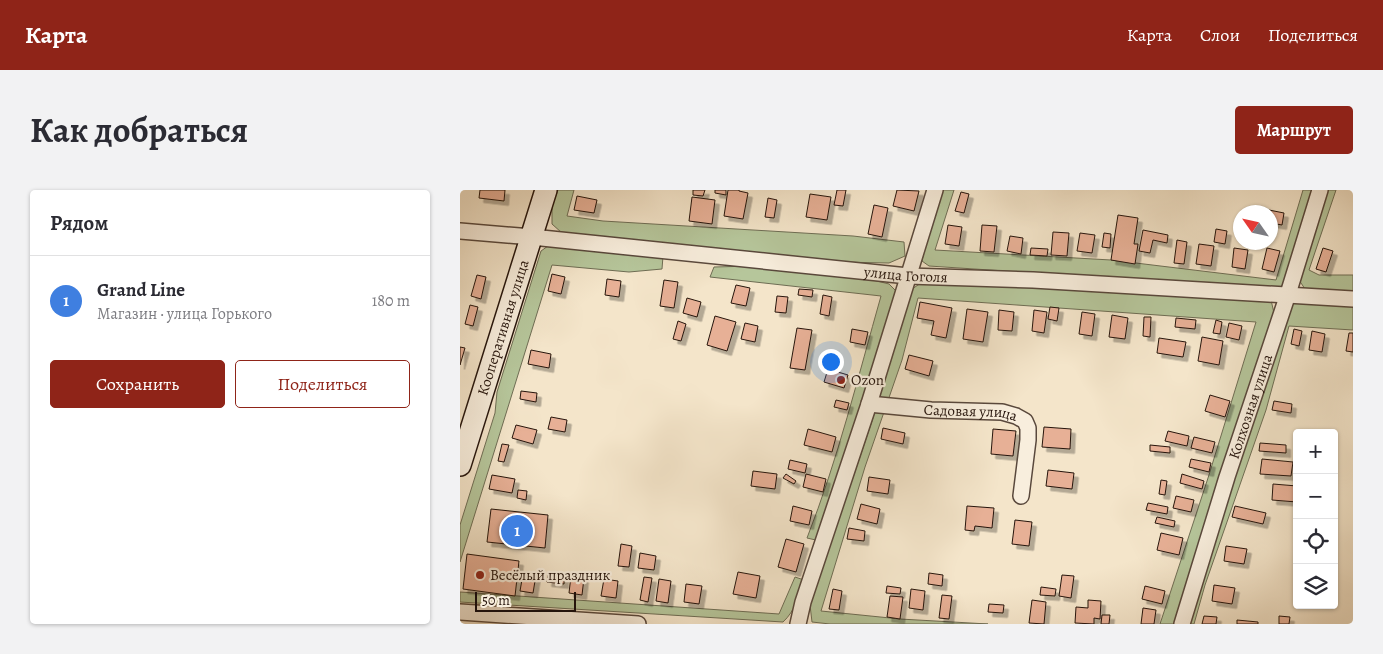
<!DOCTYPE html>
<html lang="ru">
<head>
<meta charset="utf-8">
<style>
	body { margin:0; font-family:Alegreya,serif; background:#f2f2f3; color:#2b2b33 }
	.controls { position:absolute; right:15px; bottom:15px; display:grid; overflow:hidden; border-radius:5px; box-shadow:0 1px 4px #0004 }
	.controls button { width:45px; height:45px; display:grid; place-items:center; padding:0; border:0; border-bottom:1px solid #e1e1e2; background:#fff; color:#2b2b33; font:25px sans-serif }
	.compass { position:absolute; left:773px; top:15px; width:45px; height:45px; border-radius:50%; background:#fff; box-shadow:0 1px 4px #0004; rotate:304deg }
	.scale { position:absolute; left:15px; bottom:12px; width:101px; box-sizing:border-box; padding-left:5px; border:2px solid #25140c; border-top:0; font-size:14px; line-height:18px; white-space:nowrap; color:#25140c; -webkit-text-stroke:4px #f8eedd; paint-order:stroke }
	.you { position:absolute; left:370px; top:171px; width:18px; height:18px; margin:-12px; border:4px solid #fff; border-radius:50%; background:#1a73e8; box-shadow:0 0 0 8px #1a73e833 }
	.badge { display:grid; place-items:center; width:32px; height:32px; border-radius:50%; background:#8f2418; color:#fff; font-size:16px; font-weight:700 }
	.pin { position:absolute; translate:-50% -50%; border:2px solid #fff; box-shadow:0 1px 5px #0006 }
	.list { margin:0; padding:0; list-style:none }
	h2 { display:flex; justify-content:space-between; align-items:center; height:65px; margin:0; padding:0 20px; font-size:21px }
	h2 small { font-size:16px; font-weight:400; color:#7c7c81 }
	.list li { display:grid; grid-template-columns:32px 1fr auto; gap:15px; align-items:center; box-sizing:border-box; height:90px; padding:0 20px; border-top:1px solid #e1e1e2 }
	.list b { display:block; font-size:19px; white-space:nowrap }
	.list p { margin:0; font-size:16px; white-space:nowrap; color:#7c7c81 }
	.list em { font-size:16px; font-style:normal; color:#7c7c81 }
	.actions { display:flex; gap:10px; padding:15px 20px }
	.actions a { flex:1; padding:11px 0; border:1px solid #8f2418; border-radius:5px; text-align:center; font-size:18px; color:#8f2418 }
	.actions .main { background:#8f2418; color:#fff }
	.icon { flex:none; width:28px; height:28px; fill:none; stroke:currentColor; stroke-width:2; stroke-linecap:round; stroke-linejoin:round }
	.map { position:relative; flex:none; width:893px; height:434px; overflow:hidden; border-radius:5px }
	header { display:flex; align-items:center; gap:30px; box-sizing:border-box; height:70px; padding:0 25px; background:#8f2418; color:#fff }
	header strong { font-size:24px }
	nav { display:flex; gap:28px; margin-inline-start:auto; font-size:18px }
	.intro { display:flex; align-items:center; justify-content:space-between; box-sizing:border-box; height:120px; padding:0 30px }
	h1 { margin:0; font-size:35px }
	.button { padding:12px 22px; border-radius:5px; background:#8f2418; color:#fff; font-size:18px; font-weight:700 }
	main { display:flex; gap:30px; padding:0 30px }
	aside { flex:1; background:#fff; border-radius:5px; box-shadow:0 1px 4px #0004 }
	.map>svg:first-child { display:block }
	.green { fill:#b6c69b; stroke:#6e6d54 }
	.building { fill:#e7b096; stroke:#25140c; filter:url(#shadow) }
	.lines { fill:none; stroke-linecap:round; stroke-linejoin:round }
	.street-casing { stroke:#59483c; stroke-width:18 }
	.secondary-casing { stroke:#25140c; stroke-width:24 }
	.street { stroke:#f8eedd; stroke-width:15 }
	.secondary { stroke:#f8eedd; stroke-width:21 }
	.poi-dot { fill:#8f2418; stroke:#f8eedd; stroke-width:2 }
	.labels { text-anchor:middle; stroke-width:4.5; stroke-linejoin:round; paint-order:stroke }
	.street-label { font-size:15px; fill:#25140c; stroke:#f8eedd }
	.poi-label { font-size:15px; fill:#25140c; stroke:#f8eedd; text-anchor:start }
</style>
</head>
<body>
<header>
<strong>Карта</strong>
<nav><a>Карта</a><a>Слои</a><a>Поделиться</a></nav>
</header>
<div class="intro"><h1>Как добраться</h1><a class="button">Маршрут</a></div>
<main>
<aside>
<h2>Рядом<small></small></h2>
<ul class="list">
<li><span class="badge" style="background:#3f7fe0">1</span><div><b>Grand Line</b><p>Магазин · улица Горького</p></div><em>180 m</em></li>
</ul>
<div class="actions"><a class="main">Сохранить</a><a>Поделиться</a></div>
</aside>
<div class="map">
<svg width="893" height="434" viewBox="0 0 893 434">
	<defs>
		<filter id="shadow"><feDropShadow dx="4.5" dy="4.5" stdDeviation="0" flood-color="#0004"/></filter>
	</defs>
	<rect width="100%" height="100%" fill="#f4e5ca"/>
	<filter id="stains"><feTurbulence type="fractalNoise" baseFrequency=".004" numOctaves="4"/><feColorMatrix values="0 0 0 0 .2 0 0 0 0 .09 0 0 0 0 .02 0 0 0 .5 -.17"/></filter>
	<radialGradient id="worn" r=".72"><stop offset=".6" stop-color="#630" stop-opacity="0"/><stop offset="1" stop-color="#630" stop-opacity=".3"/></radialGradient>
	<g class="green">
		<polygon points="98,0 114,0 107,26 143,31 393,46 444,52 445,66 429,73 379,72 102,43 92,34 92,16"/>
		<polygon points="482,0 494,0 475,60 651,70 816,90 843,0 854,0 827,91 818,99 469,76 462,71 468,42"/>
		<polygon points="868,0 876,0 849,80 859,85 893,85 893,104 845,99 839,90"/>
		<polygon points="88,56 203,66 202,79 169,82 92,75 0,372 0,335 35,223 37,202 81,61"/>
		<path d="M293,76L409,89L429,94L438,103L360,351L347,348C378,269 398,187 421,106L250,87L254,77Z"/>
		<polygon points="461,93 581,95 811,110 814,123 762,279 714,434 700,434 748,288 796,132 458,108 442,170 405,277 361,421 440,429 528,434 370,434 352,432 350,415 412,231 452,99"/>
		<polygon points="831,111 893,114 893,140 829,136 806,220 745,395 734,434 727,434"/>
		<path d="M335,387L344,390C339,406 335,421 323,432L0,412V402L319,424Z"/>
	</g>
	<g class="building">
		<polygon points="20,0 45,0 44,11 19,8"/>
		<polygon points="233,0 245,0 243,6 233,5"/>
		<polygon points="255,0 266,0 266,5 255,3"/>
		<polygon points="268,0 279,0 279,1 288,3 283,29 264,26"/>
		<polygon points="377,0 386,0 383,16 374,15"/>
		<polygon points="437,0 459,1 454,21 433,16"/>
		<polygon points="501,2 509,4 504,23 495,21"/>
		<polygon points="350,4 371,7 367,30 346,27"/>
		<polygon points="117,6 137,10 134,23 114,20"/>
		<polygon points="232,7 255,10 252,34 229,31"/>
		<polygon points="308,8 317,10 314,28 305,27"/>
		<polygon points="414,15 428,18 422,47 408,44"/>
		<polygon points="809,20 824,23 822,35 811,33 811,22 808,22"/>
		<polygon points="658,25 678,28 674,54 678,54 675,74 651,70"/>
		<polygon points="488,35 502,37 499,56 485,54"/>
		<polygon points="522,35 537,36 534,62 520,61"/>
		<polygon points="756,39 767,41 765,54 754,52"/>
		<polygon points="683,40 708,45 707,53 693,50 690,63 679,61"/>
		<polygon points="593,42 609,43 607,66 591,65"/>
		<polygon points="620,43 635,45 632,63 617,61"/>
		<polygon points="644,43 651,44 650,58 642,57"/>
		<polygon points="550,46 563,48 561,64 547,61"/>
		<polygon points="717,50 727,52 724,74 714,73"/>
		<polygon points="739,54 754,56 751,76 736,74"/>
		<polygon points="571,58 588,59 587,66 570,65"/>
		<polygon points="774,58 788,60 785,79 772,77"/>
		<polygon points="807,58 820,61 814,82 802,79"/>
		<polygon points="863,58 873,61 866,82 856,79"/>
		<polygon points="92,84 105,87 101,104 88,101"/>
		<polygon points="17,85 26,87 21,109 11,106"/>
		<polygon points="147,89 161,91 159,107 145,105"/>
		<polygon points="204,90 218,92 214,118 200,116"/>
		<polygon points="276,95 290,98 286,116 271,113"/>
		<polygon points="339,99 353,100 352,107 338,105"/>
		<polygon points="363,105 372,107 369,126 360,124"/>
		<polygon points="317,106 328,107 326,123 315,122"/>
		<polygon points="227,108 241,112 237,127 223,123"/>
		<polygon points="460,112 492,118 486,148 471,145 474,131 457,128"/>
		<polygon points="10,115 18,117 13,136 5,134"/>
		<polygon points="590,117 599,118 597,131 588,129"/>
		<polygon points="507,119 528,122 523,152 503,149"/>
		<polygon points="539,120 554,122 552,141 538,140"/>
		<polygon points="574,120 587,122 584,143 572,141"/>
		<polygon points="622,122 635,124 632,146 619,144"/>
		<polygon points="652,125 668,128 665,149 649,147"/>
		<polygon points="255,126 276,132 267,161 247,155"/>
		<polygon points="684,127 691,127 690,147 683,146"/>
		<polygon points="716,128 736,130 735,139 715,137"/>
		<polygon points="756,130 762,132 760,144 753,143"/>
		<polygon points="218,131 226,134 221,151 213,149"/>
		<polygon points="285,133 298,136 295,152 281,149"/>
		<polygon points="769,133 782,136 779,150 766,147"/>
		<polygon points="337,138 352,140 345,180 330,178"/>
		<polygon points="392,139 408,142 405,155 390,152"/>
		<polygon points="834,139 842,141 839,156 831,154"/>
		<polygon points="852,141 865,144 862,162 849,160"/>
		<polygon points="889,143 893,143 893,162 886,161"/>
		<polygon points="742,147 763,151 759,175 738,171"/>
		<polygon points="699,148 726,152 723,167 697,163"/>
		<polygon points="0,157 5,158 0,175"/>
		<polygon points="71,160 91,164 89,178 68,174"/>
		<polygon points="449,165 473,171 469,186 445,179"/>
		<polygon points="368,179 388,185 384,198 364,192"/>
		<polygon points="61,201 77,203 76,212 60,209"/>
		<polygon points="750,205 770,211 765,227 745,221"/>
		<polygon points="376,210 389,213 387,220 374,217"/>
		<polygon points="814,211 832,214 831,223 812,220"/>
		<polygon points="91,227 107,230 105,242 88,239"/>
		<polygon points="56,235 77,240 73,254 52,248"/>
		<polygon points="584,237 611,239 610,259 582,257"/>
		<polygon points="423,238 445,243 443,254 421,249"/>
		<polygon points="348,239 376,247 372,262 344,255"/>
		<polygon points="533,239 556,241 553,266 531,264"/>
		<polygon points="708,241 729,246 727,256 705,251"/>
		<polygon points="734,247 755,252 752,263 731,258"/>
		<polygon points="800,253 826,255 826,263 799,261"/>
		<polygon points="42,254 49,255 44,272 38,271"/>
		<polygon points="690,255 710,257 710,263 690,261"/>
		<polygon points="731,269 751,273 749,282 729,277"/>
		<polygon points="802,269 833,272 831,286 800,284"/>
		<polygon points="330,270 347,274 345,283 328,279"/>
		<polygon points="588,280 614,283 612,299 586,296"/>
		<polygon points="293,281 317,284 315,299 291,296"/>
		<polygon points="326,284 336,291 334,294 323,288"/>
		<polygon points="346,284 366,289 363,302 343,297"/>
		<polygon points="722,284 744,291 742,299 720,293"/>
		<polygon points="32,285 55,289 52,303 29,299"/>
		<polygon points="409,287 430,290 428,304 407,301"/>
		<polygon points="701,290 707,291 705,305 699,304"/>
		<polygon points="813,294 837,296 837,312 812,310"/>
		<polygon points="58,300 67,301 66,310 57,308"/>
		<polygon points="716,306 734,310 731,322 713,318"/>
		<polygon points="688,313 708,317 707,324 686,320"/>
		<polygon points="401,314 420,319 417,334 397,329"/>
		<polygon points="333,316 352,321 349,335 330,331"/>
		<polygon points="507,316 534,318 532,338 515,336 514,341 505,340"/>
		<polygon points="775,316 806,323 803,334 772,327"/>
		<polygon points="31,319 88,325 85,358 27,352"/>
		<polygon points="697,327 715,331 714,337 695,333"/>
		<polygon points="555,330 572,332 569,356 552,354"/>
		<polygon points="389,338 405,341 404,351 387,349"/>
		<polygon points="701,343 723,348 719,365 697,360"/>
		<polygon points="326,349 344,354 336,382 318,377"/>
		<polygon points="161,354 172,356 169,377 158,376"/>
		<polygon points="766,356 787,359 784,374 764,371"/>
		<polygon points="180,363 196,366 194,380 178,378"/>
		<polygon points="7,364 59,371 55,406 3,399"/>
		<polygon points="278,382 300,386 296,408 273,404"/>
		<polygon points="469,383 483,385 482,396 468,394"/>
		<polygon points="63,384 76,385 73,403 60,401"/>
		<polygon points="88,385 104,386 104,394 87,392"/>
		<polygon points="602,385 614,386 611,408 599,406"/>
		<polygon points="111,386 124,388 122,405 109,403"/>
		<polygon points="184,387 192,388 188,412 180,410"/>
		<polygon points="144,389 158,391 156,408 141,406"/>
		<polygon points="199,389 211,391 208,413 196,411"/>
		<polygon points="226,394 242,396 239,414 224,412"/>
		<polygon points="754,395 775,398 772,414 752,411"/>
		<polygon points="427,396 441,398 440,404 426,403"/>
		<polygon points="685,396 705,401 702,414 682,409"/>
		<polygon points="581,397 596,399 595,406 580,405"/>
		<polygon points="373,399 382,401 379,420 369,419"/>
		<polygon points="451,399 465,401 463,420 449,418"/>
		<polygon points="482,405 492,406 489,429 479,428"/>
		<polygon points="430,406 443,407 440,429 427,427"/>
		<polygon points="572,410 586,412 584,434 569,433"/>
		<polygon points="628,410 641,411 640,429 634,428 634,434 615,433 616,417 628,418"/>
		<polygon points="529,414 544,415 543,423 528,422"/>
		<polygon points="683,418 696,420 694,434 681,434"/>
		<polygon points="642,425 650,425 649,434 641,434"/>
		<polygon points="744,426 757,427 756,434 742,434"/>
		<polygon points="819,426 830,427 829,434 819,434"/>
		<polygon points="777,430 798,432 798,434 777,434"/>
	</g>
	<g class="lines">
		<g class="street-casing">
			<g id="street">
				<path id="s1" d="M0,41L72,47L448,86L573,90L893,109"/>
				<path id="s2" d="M409,214L471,220L542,222L556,226L565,231L568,238V250L561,306"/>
				<polyline points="0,422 178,434"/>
				<polyline points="338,434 343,412 409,214 475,0"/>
				<path id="s3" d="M722,434L767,287L828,104L860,0"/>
			</g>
		</g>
		<g class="secondary-casing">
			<g id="secondary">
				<path id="s4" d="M0,275L86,0"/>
			</g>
		</g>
		<use href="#street" class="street"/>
		<use href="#secondary" class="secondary"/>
	</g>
	<g class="poi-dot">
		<circle cx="381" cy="190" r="5"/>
		<circle cx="20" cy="385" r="5"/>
	</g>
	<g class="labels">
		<g class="street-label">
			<text dy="5" stroke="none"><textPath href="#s1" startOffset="448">улица Гоголя</textPath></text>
			<text dy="5" stroke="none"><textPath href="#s4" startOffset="144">Кооперативная улица</textPath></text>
			<text dy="5" stroke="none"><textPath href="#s3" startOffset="228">Колхозная улица</textPath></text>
			<text dy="5" stroke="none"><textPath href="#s2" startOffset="102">Садовая улица</textPath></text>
		</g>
		<g class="poi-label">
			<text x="391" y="195">Ozon</text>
			<text x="30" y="390">Весёлый праздник</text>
		</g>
	</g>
	<rect width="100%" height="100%" filter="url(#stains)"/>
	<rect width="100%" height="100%" fill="url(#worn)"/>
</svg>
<div class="controls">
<button>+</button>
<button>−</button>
<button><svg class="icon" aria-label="locate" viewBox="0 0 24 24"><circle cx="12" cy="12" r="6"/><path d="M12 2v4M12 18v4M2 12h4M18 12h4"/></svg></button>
<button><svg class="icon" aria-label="layers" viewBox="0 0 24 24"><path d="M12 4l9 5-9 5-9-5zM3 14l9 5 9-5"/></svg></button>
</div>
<svg class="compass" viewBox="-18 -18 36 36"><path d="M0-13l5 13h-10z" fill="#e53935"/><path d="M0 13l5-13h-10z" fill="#7c7c81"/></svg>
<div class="scale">50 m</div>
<div class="you"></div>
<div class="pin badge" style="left:57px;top:341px;background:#3f7fe0">1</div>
</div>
</main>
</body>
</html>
